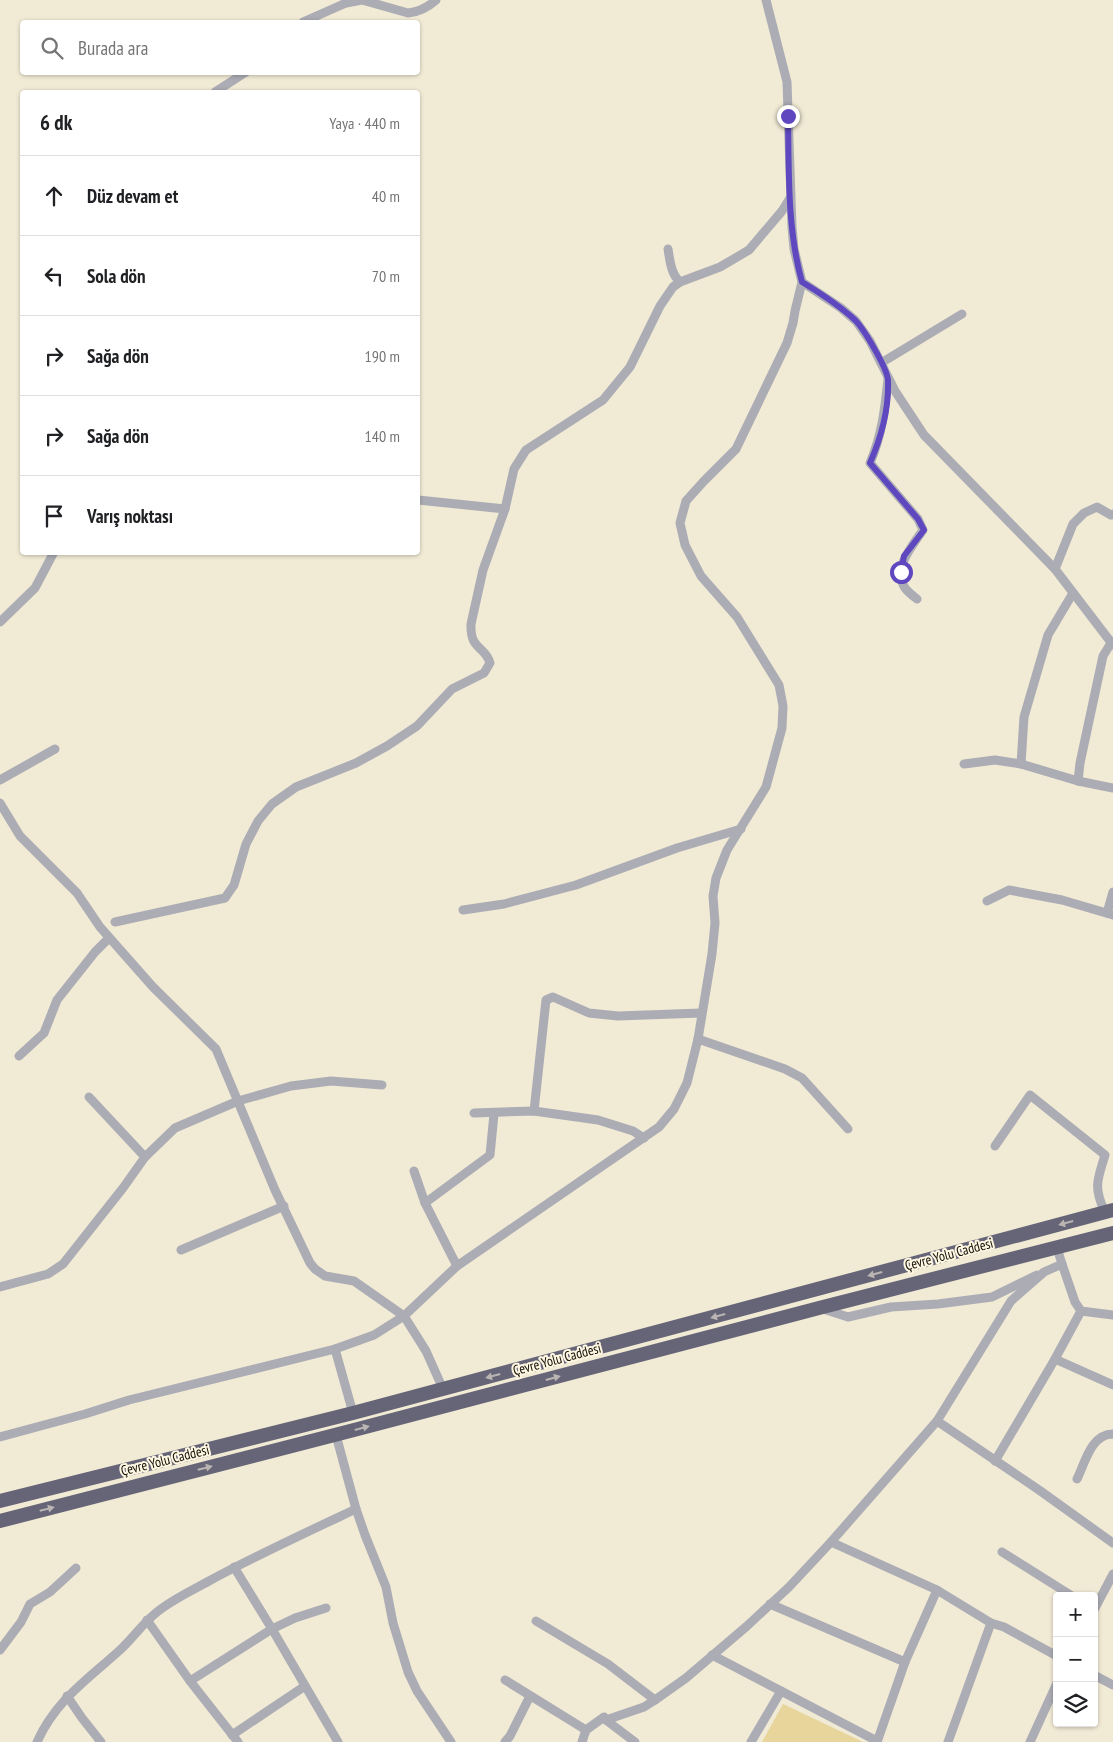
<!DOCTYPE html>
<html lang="tr">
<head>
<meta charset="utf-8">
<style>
	body { margin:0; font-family:"PT Sans Narrow",sans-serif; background:#f6f6f6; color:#202124 }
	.controls { position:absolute; right:15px; bottom:15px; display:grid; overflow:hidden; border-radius:5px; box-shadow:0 1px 4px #0004 }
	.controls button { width:45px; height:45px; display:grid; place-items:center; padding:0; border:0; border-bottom:1px solid #e0e0e0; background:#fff; color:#202124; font:25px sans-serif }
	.stop { position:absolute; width:15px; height:15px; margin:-11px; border:4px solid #5e47bf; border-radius:50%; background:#fff }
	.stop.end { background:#5e47bf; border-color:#fff; box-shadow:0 1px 5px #0008 }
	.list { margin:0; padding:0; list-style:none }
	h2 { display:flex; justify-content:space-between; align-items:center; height:65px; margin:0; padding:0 20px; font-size:21px }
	h2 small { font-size:16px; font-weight:400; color:#757577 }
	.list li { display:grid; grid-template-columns:32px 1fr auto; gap:15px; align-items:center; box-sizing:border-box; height:80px; padding:0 20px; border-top:1px solid #e0e0e0 }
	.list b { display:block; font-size:19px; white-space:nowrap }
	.list em { font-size:16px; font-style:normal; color:#757577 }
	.icon { flex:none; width:28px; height:28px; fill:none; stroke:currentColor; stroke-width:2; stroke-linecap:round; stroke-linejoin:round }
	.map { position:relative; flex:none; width:1113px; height:1742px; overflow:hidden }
	.search { position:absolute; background:#fff; box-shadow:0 1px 4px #0004; left:20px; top:20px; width:400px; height:55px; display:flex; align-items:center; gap:12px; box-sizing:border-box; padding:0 18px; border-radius:5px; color:#757577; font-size:19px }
	.panel { position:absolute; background:#fff; box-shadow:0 1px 4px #0004; left:20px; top:90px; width:400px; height:465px; border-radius:5px }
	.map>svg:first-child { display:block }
	.green { fill:#e8d59b }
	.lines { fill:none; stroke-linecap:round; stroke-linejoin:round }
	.minor { stroke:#acacb5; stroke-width:9 }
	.highway { stroke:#666578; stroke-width:14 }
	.oneway { fill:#bab5b2 }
	.route { stroke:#5e47bf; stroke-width:6 }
	.labels { text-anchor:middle; stroke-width:4; stroke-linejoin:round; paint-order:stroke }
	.street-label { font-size:14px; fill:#121008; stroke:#fff7e2 }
</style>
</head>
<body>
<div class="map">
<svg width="1113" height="1742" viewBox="0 0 1113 1742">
	<rect width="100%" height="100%" fill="#f1ead5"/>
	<polygon class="green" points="783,1704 863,1742 762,1742"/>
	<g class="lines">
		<g class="minor">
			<path d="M303,22L346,3L362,0L408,13C419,12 428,7 436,0"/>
			<polyline points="215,92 246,72"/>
			<path d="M668,249C670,261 671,274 680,282"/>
			<polyline points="802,282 841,308 856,321 870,341 895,391 924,435 1055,569 1113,645"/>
			<polyline points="881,363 962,314"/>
			<path d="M888,379C885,408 882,435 870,463L918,519L923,530C913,545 892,568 905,588C908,592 913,596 917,599"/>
			<polyline points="418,500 505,509"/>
			<polyline points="1055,569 1073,524 1084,513 1097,507 1111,515 1113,514"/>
			<polyline points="0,622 35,588 54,552"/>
			<polyline points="964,764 995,760 1021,764 1078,781 1113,788"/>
			<polyline points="1021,764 1024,717 1048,635 1073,593"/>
			<polyline points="0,780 55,749"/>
			<polyline points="1078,781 1080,763 1103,656 1111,643"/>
			<polyline points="0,803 20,836 77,893 100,927 153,987 216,1049 275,1190 310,1263 315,1269 325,1276 354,1281 404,1316 426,1351 443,1389"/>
			<polyline points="987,901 1009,890 1062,900 1113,915"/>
			<polyline points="463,910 504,904 576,885 677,848 741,829"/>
			<polyline points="1107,913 1113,892"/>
			<path d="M115,922L225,898L234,885L246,844L258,821L272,804L296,787L356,763L387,746L417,726L452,689L484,673L490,663C485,645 470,651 471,624L483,570L505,509L514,469L526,450L603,400L630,367L660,306L673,287L680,282L720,267L749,250L782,211L790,198"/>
			<polyline points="698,1039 785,1069 802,1078 848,1129"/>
			<polyline points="19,1056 44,1033 57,1000 95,952 109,938"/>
			<polyline points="89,1097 145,1157"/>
			<polyline points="534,1111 546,1000 553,997 589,1013 618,1016 701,1013"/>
			<polyline points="474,1113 534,1111 598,1120 633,1131 644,1138"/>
			<path d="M995,1146L1030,1095L1105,1155C1098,1179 1093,1186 1104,1210"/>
			<polyline points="414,1171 425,1203 457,1266"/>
			<polyline points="425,1203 490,1155 494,1114"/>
			<polyline points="181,1250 284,1206"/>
			<polyline points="1062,1264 1075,1302 1081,1311 1113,1315"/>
			<polyline points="0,1287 48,1274 63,1264 123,1188 145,1157 175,1128 238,1101 291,1086 331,1081 382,1085"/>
			<polyline points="820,1308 848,1317 891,1307 938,1304 992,1297 1037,1275"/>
			<polyline points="1055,1359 1113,1385"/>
			<polyline points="353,1413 335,1349 374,1335 404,1316 457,1266 659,1127 674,1109 687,1083 698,1039 712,954 715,923 713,896 716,878 727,850 766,787 782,728 783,706 779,685 737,617 701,576 685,545 680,523 686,501 704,481 736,449 787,343 793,323 795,311 802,282 794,249 792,227 787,82 766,0"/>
			<polyline points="937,1421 1039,1490 1113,1543"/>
			<polyline points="336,1435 356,1509 365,1535 386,1587 393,1623 408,1672 417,1691 451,1742"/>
			<polyline points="0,1437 85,1414 129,1400 335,1349"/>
			<polyline points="995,1461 1055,1359 1081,1311"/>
			<path d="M1077,1479C1085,1463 1091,1434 1113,1434"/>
			<polyline points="831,1542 937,1590 991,1623 1004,1627 1057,1656"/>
			<polyline points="1002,1552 1072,1596"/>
			<polyline points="234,1567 272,1629 338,1742"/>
			<polyline points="770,1604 905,1662"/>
			<polyline points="1094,1610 1113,1574"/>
			<polyline points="147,1620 190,1681 238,1742"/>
			<polyline points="536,1621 608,1664 655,1700"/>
			<polyline points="0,1650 21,1622 30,1604 50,1592 76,1568"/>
			<polyline points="712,1655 877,1741"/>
			<polyline points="1094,1675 1113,1685"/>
			<polyline points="505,1680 586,1730"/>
			<polyline points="190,1681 272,1629 295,1618 326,1608"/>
			<polyline points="67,1696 82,1718 101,1742"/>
			<polyline points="606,1720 635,1742"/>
			<polyline points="232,1735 305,1686"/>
			<path d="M37,1742C56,1700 87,1680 120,1650C133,1638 143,1623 157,1612C173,1599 191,1591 209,1581C257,1555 307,1532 356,1509"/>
			<polyline points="505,1742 510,1736 530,1696"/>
			<polyline points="582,1742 586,1730 604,1717 606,1720 644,1707 655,1700 686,1678 747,1626 789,1587 831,1542 937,1421 1011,1301 1044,1272 1062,1264 1057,1248"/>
			<polyline points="751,1742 781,1691"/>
			<polyline points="877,1742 905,1662 937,1590"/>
			<polyline points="948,1742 991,1623"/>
			<polyline points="1030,1742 1057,1683"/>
		</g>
		<g class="highway">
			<polyline points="0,1501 353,1413 1113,1210"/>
			<polyline points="0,1521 354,1430 819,1308 1113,1233"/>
		</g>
	</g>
	<defs><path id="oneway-solid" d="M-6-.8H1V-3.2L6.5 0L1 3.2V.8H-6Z" transform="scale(1.25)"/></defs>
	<g class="oneway">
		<use href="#oneway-solid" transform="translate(1066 1223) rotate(165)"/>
		<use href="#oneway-solid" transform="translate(875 1274) rotate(165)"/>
		<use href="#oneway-solid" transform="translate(718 1316) rotate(165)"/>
		<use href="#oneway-solid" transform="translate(493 1376) rotate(165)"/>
		<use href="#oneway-solid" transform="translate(553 1378) rotate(-15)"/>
		<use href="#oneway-solid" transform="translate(362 1428) rotate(-15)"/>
		<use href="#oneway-solid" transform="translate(205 1468) rotate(-14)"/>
		<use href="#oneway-solid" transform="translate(47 1509) rotate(-14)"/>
	</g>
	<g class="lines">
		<path class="route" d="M788,116C789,171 787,228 802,282C820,293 839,305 855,320C864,329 887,368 888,380C889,408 881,438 870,463L918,519L924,530L904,556L901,572"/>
	</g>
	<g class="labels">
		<g class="street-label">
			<text transform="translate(949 1254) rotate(-15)" y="5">Çevre Yolu Caddesi</text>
			<text transform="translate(557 1359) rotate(-15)" y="5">Çevre Yolu Caddesi</text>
			<text transform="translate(165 1460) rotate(-14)" y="5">Çevre Yolu Caddesi</text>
		</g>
	</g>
</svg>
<div class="controls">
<button>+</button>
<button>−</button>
<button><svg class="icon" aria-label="layers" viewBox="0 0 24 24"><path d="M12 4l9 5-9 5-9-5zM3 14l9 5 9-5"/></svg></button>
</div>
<div class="stop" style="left:901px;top:572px"></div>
<div class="stop end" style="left:788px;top:116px"></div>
<div class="search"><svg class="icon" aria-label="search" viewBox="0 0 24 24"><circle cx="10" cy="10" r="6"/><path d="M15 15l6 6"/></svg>Burada ara</div>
<section class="panel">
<h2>6 dk<small>Yaya · 440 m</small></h2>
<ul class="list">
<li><svg class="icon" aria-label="ahead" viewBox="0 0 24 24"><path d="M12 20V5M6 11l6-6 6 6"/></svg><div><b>Düz devam et</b></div><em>40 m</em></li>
<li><svg class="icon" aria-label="left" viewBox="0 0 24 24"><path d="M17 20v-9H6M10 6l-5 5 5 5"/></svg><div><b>Sola dön</b></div><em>70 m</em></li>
<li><svg class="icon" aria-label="right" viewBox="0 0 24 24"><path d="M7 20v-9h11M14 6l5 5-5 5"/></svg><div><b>Sağa dön</b></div><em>190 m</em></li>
<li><svg class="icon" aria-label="right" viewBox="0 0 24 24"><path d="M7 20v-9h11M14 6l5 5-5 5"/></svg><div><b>Sağa dön</b></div><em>140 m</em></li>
<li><svg class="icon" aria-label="arrive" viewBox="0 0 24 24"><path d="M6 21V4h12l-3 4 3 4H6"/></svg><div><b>Varış noktası</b></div></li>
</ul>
</section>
</div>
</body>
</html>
